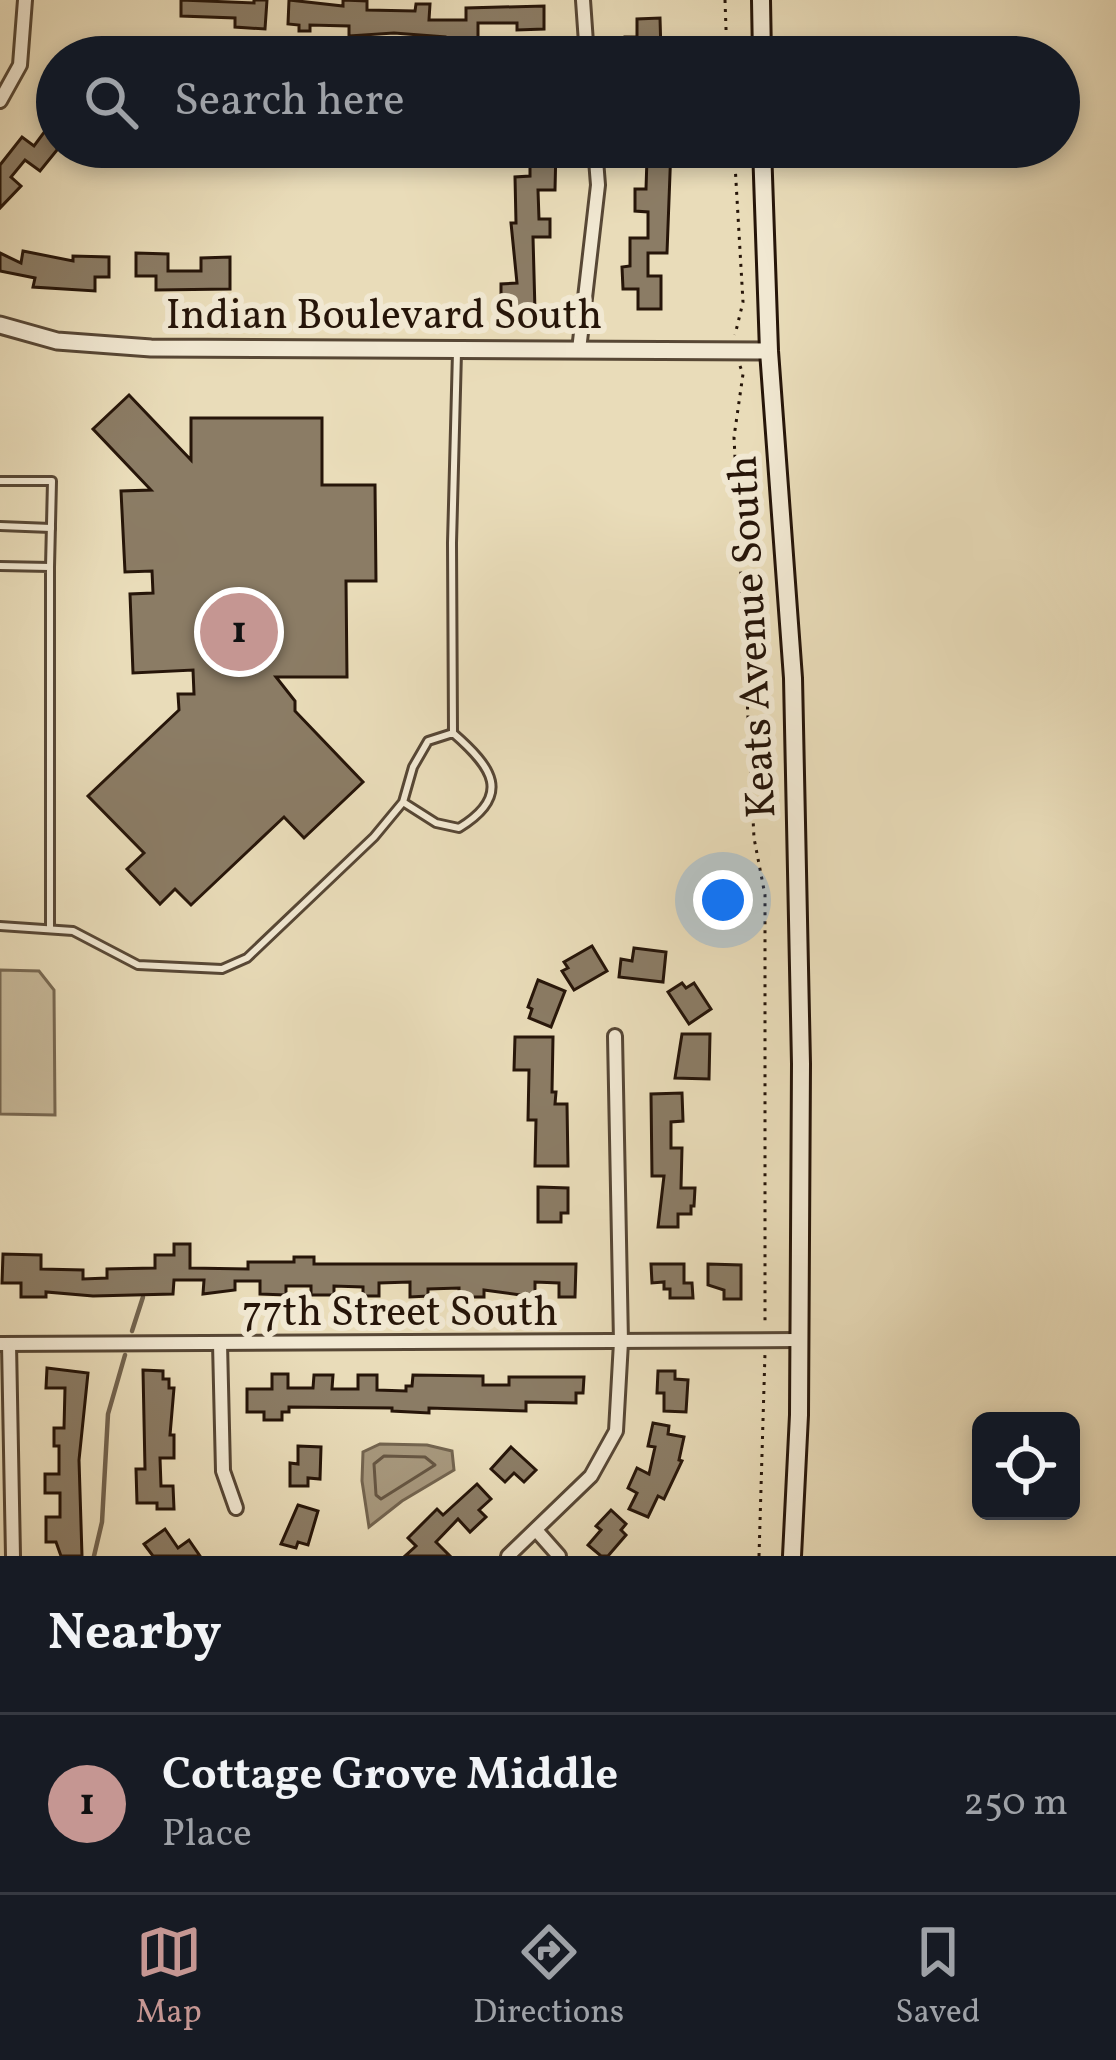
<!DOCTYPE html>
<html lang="en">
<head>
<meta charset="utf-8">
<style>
	body { margin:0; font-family:Vollkorn,serif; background:#242831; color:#f1f3f6 }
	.controls { position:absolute; right:36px; bottom:36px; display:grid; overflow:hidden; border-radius:18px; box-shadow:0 6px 18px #0003 }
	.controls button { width:108px; height:108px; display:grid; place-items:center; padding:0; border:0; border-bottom:3px solid #363941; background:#171b24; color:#f1f3f6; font:60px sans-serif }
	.you { position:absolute; left:723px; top:900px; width:42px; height:42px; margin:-30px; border:9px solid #fff; border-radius:50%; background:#1a73e8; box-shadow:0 0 0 18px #1a73e833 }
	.badge { display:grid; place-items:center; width:78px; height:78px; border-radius:50%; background:#c59692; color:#111; font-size:39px; font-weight:700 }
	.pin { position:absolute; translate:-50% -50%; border:6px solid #fff; box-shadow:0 3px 12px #0006 }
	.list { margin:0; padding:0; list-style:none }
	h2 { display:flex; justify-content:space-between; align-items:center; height:156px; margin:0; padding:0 48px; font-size:51px }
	h2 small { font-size:39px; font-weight:400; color:#9ea1a6 }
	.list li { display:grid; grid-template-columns:78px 1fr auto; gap:36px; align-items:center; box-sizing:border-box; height:180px; padding:0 48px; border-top:3px solid #363941 }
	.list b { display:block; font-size:45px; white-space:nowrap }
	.list p { margin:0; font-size:39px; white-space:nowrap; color:#9ea1a6 }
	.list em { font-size:39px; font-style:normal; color:#9ea1a6 }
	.icon { flex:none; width:66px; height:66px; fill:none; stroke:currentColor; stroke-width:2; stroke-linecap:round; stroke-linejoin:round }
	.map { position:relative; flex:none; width:1116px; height:1556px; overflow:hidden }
	.search { position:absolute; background:#171b24; box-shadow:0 6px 18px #0003; left:36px; right:36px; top:36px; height:132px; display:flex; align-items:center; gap:30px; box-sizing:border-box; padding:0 42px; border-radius:66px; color:#9ea1a6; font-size:45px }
	.sheet { height:336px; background:#171b24 }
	nav { display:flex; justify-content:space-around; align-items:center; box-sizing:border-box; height:168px; border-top:3px solid #363941; background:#171b24; font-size:33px; color:#9ea1a6 }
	nav a { display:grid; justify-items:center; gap:6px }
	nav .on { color:#c59692 }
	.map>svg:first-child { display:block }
	.green { fill:#c8ba9b; stroke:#776852; stroke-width:3 }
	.water { fill:#a7987d; stroke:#73644f; stroke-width:3 }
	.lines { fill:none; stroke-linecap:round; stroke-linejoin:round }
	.shore { stroke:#665643; stroke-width:3 }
	.stream { stroke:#73644f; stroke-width:4.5 }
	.building { fill:#8b7c65; stroke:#261509; stroke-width:3 }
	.service-casing { stroke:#574735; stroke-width:12 }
	.minor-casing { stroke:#574735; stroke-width:18 }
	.tertiary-casing { stroke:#574735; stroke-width:21 }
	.secondary-casing { stroke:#261509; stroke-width:22 }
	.path { stroke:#261509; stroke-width:3; stroke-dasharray:3 6; stroke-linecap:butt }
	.service { stroke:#f1e8d2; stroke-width:6 }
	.minor { stroke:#f1e8d2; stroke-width:12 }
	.tertiary { stroke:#f1e8d2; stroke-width:15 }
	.secondary { stroke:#f1e8d2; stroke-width:16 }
	.labels { text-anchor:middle; stroke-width:12; stroke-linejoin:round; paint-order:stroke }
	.street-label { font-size:42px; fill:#261509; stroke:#f1e8d2 }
</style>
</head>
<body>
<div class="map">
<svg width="1116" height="1556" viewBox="0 0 1116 1556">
	<rect width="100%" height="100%" fill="#e9dcb9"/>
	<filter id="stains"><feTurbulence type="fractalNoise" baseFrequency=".00167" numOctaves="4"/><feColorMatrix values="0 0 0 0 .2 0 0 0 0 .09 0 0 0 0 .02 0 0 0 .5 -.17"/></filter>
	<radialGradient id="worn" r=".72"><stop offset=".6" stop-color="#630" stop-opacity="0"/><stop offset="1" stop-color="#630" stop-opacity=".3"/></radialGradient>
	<polygon class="green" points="0,970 39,971 54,990 55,1115 0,1114"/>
	<polygon class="water" points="380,1444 427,1445 452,1451 454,1470 402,1501 369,1527 362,1481 363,1452"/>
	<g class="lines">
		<polygon class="shore" points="384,1456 425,1457 435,1465 381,1499 376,1495 374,1464"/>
		<g class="stream">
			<polyline points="132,1331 143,1297"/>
			<polyline points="94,1556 102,1522 108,1414 125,1355"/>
		</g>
	</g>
	<g class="building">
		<polygon points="181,0 254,3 254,0 267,0 265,29 235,27 235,18 181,16"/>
		<polygon points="289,0 343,6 343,0 367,1 367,10 415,11 416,4 430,4 429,20 466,20 466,8 544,6 544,29 517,30 517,23 478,23 478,45 445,44 445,37 394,33 349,36 349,26 310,25 310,31 299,31 299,25 288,24"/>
		<polygon points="660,18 661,52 625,57 625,37 637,37 637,19"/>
		<polygon points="45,131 57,140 57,150 40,171 25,160 11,177 21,186 0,208 0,165 22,137 34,146"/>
		<polygon points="530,147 556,147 555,190 538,190 539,219 550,219 550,237 533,237 535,311 501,312 501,284 517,283 511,223 516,223 515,177 530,176"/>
		<polygon points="636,147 671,147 667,253 648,253 648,276 661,276 661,309 638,309 638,289 623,289 622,267 630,266 630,238 648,238 648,212 635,211 635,189 646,189 647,158 635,158"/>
		<polygon points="23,251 73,261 73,256 109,257 109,277 95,277 95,291 33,287 35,278 0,271 0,253 21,263"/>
		<polygon points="136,253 168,254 168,271 201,271 201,258 230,257 230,289 156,290 156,276 136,276"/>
		<polygon points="129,395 191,460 191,418 322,418 322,485 375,485 376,581 346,581 347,677 276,677 295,701 295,711 363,782 304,838 284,817 191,905 175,889 160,904 127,869 144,853 88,796 179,710 178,694 194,694 193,670 133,673 130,594 153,593 152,571 125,572 121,491 151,490 93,429"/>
		<polygon points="592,946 607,971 574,990 562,971 568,968 564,962"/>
		<polygon points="634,948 666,952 663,982 619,977 621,959 632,961"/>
		<polygon points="538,980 565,991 551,1027 529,1018 532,1009 528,1007"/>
		<polygon points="682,983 686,988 694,983 711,1009 689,1024 668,992"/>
		<polygon points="682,1034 710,1034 709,1079 675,1078"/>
		<polygon points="515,1037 553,1037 552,1092 556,1092 555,1104 567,1104 568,1166 535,1166 536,1120 528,1120 529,1070 514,1070"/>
		<polygon points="682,1093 683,1121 671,1122 671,1148 682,1148 681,1188 695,1188 694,1206 691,1206 691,1214 678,1214 678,1227 658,1227 664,1176 652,1176 651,1094"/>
		<polygon points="538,1187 568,1188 568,1213 561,1213 561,1222 538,1222"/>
		<polygon points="174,1244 190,1244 190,1268 248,1269 248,1262 294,1262 294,1257 314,1257 314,1264 576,1264 575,1297 559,1297 559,1283 535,1282 535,1297 484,1290 484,1297 459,1297 459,1288 428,1289 428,1296 410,1297 410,1282 379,1283 379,1296 363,1296 363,1287 334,1286 334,1295 311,1295 311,1286 286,1286 286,1295 260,1294 260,1281 235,1281 235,1290 203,1294 204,1280 174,1280 173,1294 93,1296 46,1292 46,1297 21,1297 21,1283 2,1283 3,1254 41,1255 41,1269 83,1270 83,1279 107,1278 107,1269 155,1268 155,1255 174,1255"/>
		<polygon points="651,1264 684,1264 684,1283 692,1283 693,1298 670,1298 670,1289 664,1289 664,1282 652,1283"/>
		<polygon points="708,1264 741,1265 741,1299 724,1299 724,1290 708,1285"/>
		<polygon points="47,1368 88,1373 79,1460 82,1556 61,1556 56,1542 46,1542 46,1517 60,1517 60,1493 45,1493 45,1474 59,1474 59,1446 54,1446 54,1428 64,1428 65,1388 46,1388"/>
		<polygon points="143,1370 163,1371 163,1379 169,1379 169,1388 174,1388 170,1435 174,1435 174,1458 160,1458 161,1486 173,1486 174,1509 157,1509 157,1503 137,1503 136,1469 145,1469"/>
		<polygon points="658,1371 675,1371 675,1379 688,1380 686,1412 664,1411 664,1393 657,1393"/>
		<polygon points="272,1374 288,1374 288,1388 313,1388 314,1375 333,1375 332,1389 358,1389 358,1375 377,1375 377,1390 406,1391 406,1386 412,1386 413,1375 483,1376 483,1385 509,1385 509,1377 584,1377 583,1393 576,1393 576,1403 526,1402 526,1411 429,1408 429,1413 392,1411 392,1408 289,1407 289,1412 282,1412 282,1420 264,1420 264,1412 247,1412 247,1389 272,1389"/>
		<polygon points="653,1423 669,1426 668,1434 684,1437 679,1460 682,1461 664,1499 658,1496 648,1517 629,1509 637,1493 628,1488 637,1468 649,1474 655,1447 648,1446"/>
		<polygon points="298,1446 321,1447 320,1479 308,1478 308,1486 290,1486 290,1463 298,1464"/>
		<polygon points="511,1447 536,1470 524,1482 514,1473 505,1482 491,1469"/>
		<polygon points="477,1484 491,1499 479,1510 486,1517 470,1532 458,1519 436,1542 450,1556 405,1556 416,1546 408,1538 437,1509 443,1515"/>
		<polygon points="298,1505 318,1511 308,1545 298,1542 296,1548 281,1544"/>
		<polygon points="611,1510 626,1524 621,1530 626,1535 608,1556 601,1556 588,1545 601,1530 596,1526"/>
		<polygon points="165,1529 178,1548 189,1540 200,1556 153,1556 144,1544"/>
	</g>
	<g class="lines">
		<g class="service-casing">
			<g id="service">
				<polyline points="0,481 52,481 50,567"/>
				<polyline points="0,526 51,528"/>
				<polyline points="0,566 50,567 50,928"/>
				<polyline points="453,733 452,543 457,352"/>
				<path d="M0,926L73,931L138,965L222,969L247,958L374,837L403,802L413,767L428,741L453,733C492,767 513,795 459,828L436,823L403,802"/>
			</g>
		</g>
		<g class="minor-casing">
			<g id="minor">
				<polyline points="583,0 587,57"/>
				<polyline points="0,101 20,65 25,0"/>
				<polyline points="579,350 598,185 595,147"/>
				<polyline points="220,1343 223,1471 236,1508"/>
				<polyline points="0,1344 799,1340"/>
				<polyline points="9,1344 13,1556"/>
				<polyline points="536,1530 559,1556"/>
				<polyline points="508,1556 591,1476 616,1431 621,1342 615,1036"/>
			</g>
		</g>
		<g class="tertiary-casing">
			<polyline id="tertiary" points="0,325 57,341 151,348 769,351"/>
		</g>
		<g class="secondary-casing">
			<g id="secondary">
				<polyline points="761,0 762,57"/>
				<polyline points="762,147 769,351 793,678 801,1064 799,1415 792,1556"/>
			</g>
		</g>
		<g class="path">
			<polyline points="725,0 727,57"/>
			<polyline points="734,147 743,302 735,335"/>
			<polyline points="740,366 743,374 734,437 754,838 765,895 765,1326"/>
			<polyline points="759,1556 765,1353"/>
		</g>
		<use href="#service" class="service"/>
		<use href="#minor" class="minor"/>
		<use href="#tertiary" class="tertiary"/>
		<use href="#secondary" class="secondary"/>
	</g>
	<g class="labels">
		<g class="street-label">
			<text x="384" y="328">Indian Boulevard South</text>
			<text transform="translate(750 637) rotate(-93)" y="15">Keats Avenue South</text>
			<text x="400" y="1325">77th Street South</text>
		</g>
	</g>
	<rect width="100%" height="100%" filter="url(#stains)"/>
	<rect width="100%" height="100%" fill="url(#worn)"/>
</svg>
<div class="controls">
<button><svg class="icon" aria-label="locate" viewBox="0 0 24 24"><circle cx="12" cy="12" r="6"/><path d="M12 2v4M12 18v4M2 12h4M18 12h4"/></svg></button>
</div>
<div class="you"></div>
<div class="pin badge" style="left:239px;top:632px">1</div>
<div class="search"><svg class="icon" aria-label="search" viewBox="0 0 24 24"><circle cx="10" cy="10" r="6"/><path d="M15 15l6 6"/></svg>Search here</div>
</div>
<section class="sheet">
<h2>Nearby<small></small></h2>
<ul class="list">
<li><span class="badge">1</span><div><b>Cottage Grove Middle</b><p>Place</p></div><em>250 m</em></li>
</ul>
</section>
<nav>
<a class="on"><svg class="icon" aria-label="map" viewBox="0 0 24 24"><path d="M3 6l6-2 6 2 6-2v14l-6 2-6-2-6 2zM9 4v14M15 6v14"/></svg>Map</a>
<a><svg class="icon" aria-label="directions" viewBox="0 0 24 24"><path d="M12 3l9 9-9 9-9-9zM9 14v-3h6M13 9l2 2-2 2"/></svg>Directions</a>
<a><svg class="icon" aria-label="saved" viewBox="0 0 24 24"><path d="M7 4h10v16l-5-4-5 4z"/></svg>Saved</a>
</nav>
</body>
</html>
